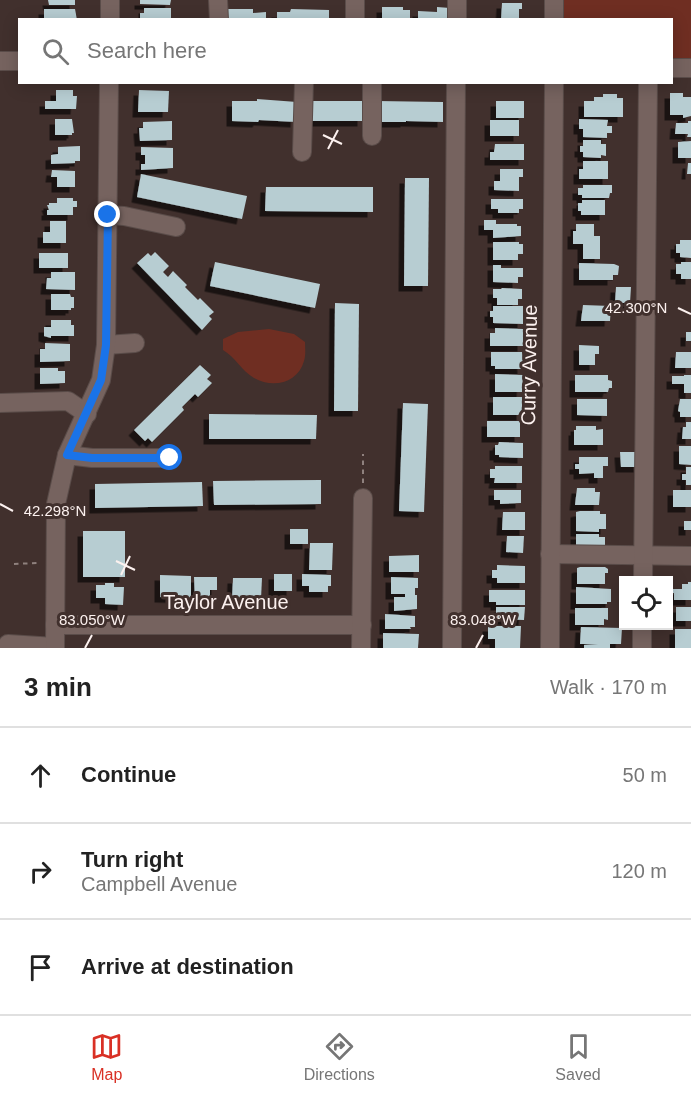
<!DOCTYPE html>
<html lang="en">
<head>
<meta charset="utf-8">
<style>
	body { margin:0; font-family:Helvetica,sans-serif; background:#f2f2f2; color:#222 }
	.controls { position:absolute; right:18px; bottom:18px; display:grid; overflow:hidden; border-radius:0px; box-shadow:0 3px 15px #0003 }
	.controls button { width:54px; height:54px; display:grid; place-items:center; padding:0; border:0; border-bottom:2px solid #e0e0e0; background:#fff; color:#222; font:30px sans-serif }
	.stop { position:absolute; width:18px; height:18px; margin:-14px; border:4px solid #1a73e8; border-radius:50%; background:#fff }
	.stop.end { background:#1a73e8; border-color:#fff; box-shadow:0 2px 6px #0008 }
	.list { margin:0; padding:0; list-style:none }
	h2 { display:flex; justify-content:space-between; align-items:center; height:78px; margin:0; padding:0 24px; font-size:26px }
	h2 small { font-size:20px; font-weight:400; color:#767676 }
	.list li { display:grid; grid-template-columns:39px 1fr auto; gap:18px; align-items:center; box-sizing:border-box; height:96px; padding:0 24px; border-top:2px solid #e0e0e0 }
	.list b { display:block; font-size:22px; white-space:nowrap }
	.list p { margin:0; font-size:20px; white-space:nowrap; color:#767676 }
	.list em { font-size:20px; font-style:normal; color:#767676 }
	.icon { flex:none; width:33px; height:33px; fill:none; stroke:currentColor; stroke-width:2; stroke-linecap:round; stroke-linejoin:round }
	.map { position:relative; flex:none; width:691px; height:648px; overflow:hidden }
	.search { position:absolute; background:#fff; box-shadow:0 3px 15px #0003; left:18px; right:18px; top:18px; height:66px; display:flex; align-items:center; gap:15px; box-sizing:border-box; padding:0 21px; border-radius:0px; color:#767676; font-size:22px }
	.sheet { height:366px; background:#fff }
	nav { display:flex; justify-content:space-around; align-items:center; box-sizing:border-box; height:84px; border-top:2px solid #e0e0e0; background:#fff; font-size:16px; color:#767676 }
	nav a { display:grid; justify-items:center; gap:3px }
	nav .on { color:#d93025 }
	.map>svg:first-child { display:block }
	.green { fill:#6f2e22 }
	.building { fill:#b7cdd2; filter:url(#shadow) }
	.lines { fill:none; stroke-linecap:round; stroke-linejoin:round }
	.minor-casing { stroke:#5a4c49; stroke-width:20 }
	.path { stroke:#8f817e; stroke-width:2; stroke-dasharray:4.5 4.5; stroke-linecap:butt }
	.minor { stroke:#76635f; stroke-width:18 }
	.route { stroke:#1a73e8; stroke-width:8 }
	.ticks { fill:none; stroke:#fcf1ef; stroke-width:2 }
	.labels { text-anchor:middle; stroke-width:6; stroke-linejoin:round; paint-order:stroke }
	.street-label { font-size:20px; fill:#fcf1ef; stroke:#41302d }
	.ticks-label { font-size:15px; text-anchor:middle; fill:#fcf1ef; stroke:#41302d; stroke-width:6; stroke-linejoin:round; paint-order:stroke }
</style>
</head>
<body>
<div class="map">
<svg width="691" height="648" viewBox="0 0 691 648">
	<defs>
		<filter id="shadow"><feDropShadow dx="-5.5" dy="5.5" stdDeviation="0" flood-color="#0009"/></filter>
	</defs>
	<rect width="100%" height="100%" fill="#41302d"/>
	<g class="green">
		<polygon points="560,0 691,0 691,58 672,58 672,20 560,20"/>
		<path d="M269,329L294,334L305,342C305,348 306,355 304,361C298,383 273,389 254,378C242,371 235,357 223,350V339L238,332Z"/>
	</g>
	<g class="building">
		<polygon points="48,0 75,0 75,5 49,5"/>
		<polygon points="140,0 171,0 170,5 140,4"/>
		<polygon points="502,3 522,3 522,9 519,9 519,20 501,20"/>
		<polygon points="382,7 403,7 403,10 410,10 410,20 382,20"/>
		<polygon points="437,7 450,8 450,20 418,20 418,11 437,12"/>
		<polygon points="144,8 171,8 171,20 140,20 140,13 144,13"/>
		<polygon points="44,9 75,9 77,20 44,20"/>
		<polygon points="227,9 253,9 253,13 266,12 266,20 227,20"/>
		<polygon points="291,9 329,10 329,20 277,20 277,12 290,12"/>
		<polygon points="56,90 73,90 73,96 77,96 76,109 45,109 45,101 56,101"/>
		<polygon points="139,90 169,91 168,112 138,112"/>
		<polygon points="670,93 683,93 683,97 691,97 691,116 683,118 683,115 670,115"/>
		<polygon points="603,94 617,94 617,98 623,98 623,117 584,117 584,101 594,101 594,97 603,97"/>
		<polygon points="257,99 297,102 296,122 259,120 258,122 232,121 232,101 257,101"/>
		<rect x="312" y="101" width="51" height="20"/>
		<polygon points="377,101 443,102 443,122 406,121 406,122 378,122"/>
		<rect x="496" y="101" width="28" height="17"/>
		<polygon points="55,119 72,119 74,133 72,133 72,135 55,135"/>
		<polygon points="579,119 608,120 607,126 612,126 612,133 607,133 607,138 583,137 583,129 579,129"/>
		<rect x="490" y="120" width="29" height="16"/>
		<polygon points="172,121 172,140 140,141 139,128 143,128 143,122"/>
		<polygon points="688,121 691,121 691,137 687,137 688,134 675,134 676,123 688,123"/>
		<polygon points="583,140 601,140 601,144 606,144 606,156 601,155 601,158 583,157 583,152 580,152 580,146 583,146"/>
		<polygon points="691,141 691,158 678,158 678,142"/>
		<polygon points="495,144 524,144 524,160 490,160 490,152 494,152"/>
		<polygon points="80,146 80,161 75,161 75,163 51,164 51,155 58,154 58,147"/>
		<polygon points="141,147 173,148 173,168 141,170 141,164 145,164 145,155 141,155"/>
		<polygon points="583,161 608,161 608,179 579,179 579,169 583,169"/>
		<polygon points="688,163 691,163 691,174 687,174"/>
		<polygon points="500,169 523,169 523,177 519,177 519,191 494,190 494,181 500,181"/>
		<polygon points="52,170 75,171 75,187 57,187 57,177 51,177"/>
		<polygon points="141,174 247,196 242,219 137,197"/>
		<polygon points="405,178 429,178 428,286 404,286"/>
		<polygon points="583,185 612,185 612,193 610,193 609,198 582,198 582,195 578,195 578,188 583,188"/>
		<polygon points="266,187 373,187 373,212 265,211"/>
		<polygon points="57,198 73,198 73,201 77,201 77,207 73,207 73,215 47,215 47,210 49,210 47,205 49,205 49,203 57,203"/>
		<polygon points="491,199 523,199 523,209 519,209 519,213 498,213 498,209 491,209"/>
		<polygon points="582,200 605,200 605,215 581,215 581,211 578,211 578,203 582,203"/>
		<polygon points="484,220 496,220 496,224 517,224 517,226 521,226 521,236 493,238 493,230 484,230"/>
		<polygon points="50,221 66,221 66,243 43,243 43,232 50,232"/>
		<polygon points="576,224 594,224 594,236 600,236 600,259 583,259 583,244 573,244 573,231 576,231"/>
		<polygon points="680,240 691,240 691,258 680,257 680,253 676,253 676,244 680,244"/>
		<polygon points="493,242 519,242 519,244 523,244 523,254 518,254 518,260 493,260"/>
		<polygon points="155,252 169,266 163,272 168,277 173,271 187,285 185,287 198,300 200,298 214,312 209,316 212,319 202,330 137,263 148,253 151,256"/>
		<rect x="39" y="253" width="29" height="15"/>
		<polygon points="215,262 320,284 315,308 210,286"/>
		<polygon points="681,262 691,262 691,279 681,279 681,274 676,274 676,264 681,264"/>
		<polygon points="579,263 614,264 619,266 618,275 613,275 613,280 579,280"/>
		<polygon points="493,265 501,265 501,268 523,268 523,277 518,277 518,283 493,282"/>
		<polygon points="51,272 75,272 75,290 46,289 47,278 51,278"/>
		<polygon points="616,287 631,287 630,303 615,303"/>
		<polygon points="502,288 522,289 522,299 518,299 518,305 497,305 497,298 493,298 493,289 501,289"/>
		<polygon points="51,294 70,294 71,297 74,297 74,308 71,308 71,310 51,310"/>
		<polygon points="335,303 359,304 358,411 334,411"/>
		<polygon points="583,305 611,306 610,321 581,321"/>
		<polygon points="493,306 523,306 523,324 493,323 493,317 490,317 490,311 493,311"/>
		<polygon points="51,320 71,320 71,325 74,325 74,336 51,336 51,338 44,336 44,327 51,327"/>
		<polygon points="495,328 523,329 523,346 490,346 490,333 495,333"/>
		<rect x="686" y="332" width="5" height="9"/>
		<polygon points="45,343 70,344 70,361 40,362 40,349 45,349"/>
		<polygon points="579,345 599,346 599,354 595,354 595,365 579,365"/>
		<polygon points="491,352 522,352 523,369 495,369 495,366 491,366"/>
		<polygon points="676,352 691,352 691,368 675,368"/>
		<polygon points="200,365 211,375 207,379 212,383 198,397 195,394 182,407 184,410 152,442 148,438 145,441 134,430"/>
		<polygon points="40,368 58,368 58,371 65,371 65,383 40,384"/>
		<polygon points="495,374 523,375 522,392 495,392"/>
		<polygon points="575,375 608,375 608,380 612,381 612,388 609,388 608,392 575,392"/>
		<polygon points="684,375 691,375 691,393 684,393 684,384 672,384 672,376 684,376"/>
		<rect x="493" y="397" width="29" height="18"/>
		<polygon points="577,399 607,399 607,416 577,415"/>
		<polygon points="680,399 691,399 691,417 680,417 680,412 678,411"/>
		<polygon points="403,403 428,404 424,512 399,511"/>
		<polygon points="209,414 317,415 316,439 209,439"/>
		<rect x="487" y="421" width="33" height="16"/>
		<polygon points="686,422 691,422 691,439 682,439 683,427 686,427"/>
		<polygon points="576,426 596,426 596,430 603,429 603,445 574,445 574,430 576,430"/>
		<polygon points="499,442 523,443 523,458 499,457 499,455 495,455 495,445 498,445"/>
		<polygon points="679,446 691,446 691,465 679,464"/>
		<polygon points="620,452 639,452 639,467 621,467"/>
		<polygon points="579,457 608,457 608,466 603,466 603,478 594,478 594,473 579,474 579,469 575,469 575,464 579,464"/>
		<polygon points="495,466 522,466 522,483 494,483 495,478 490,478 490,469 495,469"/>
		<polygon points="686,467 691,467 691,485 686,485 686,480 682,480 682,474 686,474"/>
		<polygon points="321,480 321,504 214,505 213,481"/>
		<polygon points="202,482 203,506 95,508 95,484"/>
		<polygon points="577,488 595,488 595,492 600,492 599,505 575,505"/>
		<polygon points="494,490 521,490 521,503 500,504 500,500 494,500"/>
		<rect x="673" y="490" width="18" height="17"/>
		<polygon points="580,511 600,511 600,514 606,514 606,529 599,529 599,532 576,531 576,512"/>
		<polygon points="503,512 525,512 525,530 502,530"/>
		<rect x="684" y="521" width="7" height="9"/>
		<rect x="290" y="529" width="18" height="15"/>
		<rect x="83" y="531" width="42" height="46"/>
		<polygon points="576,534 599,534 599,537 605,537 605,551 576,553"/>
		<polygon points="507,536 524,536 523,553 506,552"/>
		<polygon points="310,543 333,543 332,570 309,570"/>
		<polygon points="419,555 419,572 389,572 389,556"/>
		<polygon points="497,565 525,566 525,583 497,583 497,578 492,578 492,570 497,570"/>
		<polygon points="580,567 605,567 608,569 608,573 605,573 605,584 577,584 577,568"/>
		<rect x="274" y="574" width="18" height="17"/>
		<polygon points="302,574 331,575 331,586 328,586 328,592 309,592 309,586 302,586"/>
		<polygon points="160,575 191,576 191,598 160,597"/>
		<polygon points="194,577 217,577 217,590 210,590 210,602 195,601"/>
		<polygon points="391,577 418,578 418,588 415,588 415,595 417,595 417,609 394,611 394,597 405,597 405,594 391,594"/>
		<polygon points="233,578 262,578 261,599 232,599"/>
		<polygon points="688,582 691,582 691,600 674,600 674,593 671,593 672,589 682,589 682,584 688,584"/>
		<polygon points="105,583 114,583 114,587 124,587 123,605 105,604 105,598 96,598 96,585 105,585"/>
		<polygon points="576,587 611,589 611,602 607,602 607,604 576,604"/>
		<polygon points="489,590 525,590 525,605 496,605 496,602 489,602"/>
		<polygon points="496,607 525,607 524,620 496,619"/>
		<rect x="676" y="607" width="15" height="14"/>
		<polygon points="575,608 608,608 608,620 604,619 604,625 575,625"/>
		<polygon points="385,614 415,616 415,627 410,627 411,629 385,629"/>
		<polygon points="488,626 521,626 520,648 495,648 495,639 488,639"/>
		<polygon points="581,627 622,628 621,644 610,644 610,648 584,648 584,645 598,644 580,644"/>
		<rect x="675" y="629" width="16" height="19"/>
		<polygon points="383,633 419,634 418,648 383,648"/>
	</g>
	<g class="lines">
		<g class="minor-casing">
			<g id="minor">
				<polyline points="218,0 219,20"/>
				<polyline points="110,20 110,0"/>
				<polyline points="355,20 355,0"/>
				<polyline points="457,20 457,0"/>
				<polyline points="554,20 554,0"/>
				<polyline points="0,61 20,61"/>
				<polyline points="672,68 691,68"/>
				<polyline points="372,82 372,136"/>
				<polyline points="302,152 304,82"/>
				<polyline points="108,215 124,216 176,227"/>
				<polyline points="106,345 135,343"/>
				<polyline points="0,403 68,401 87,414"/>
				<polyline points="67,455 92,458 170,458"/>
				<polyline points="550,554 691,556"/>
				<polyline points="643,580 648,82"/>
				<polyline points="55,625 362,625"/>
				<polyline points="8,644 55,647"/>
				<polyline points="55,648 56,504 67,455 101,380 106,345 109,82"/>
				<polyline points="361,648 363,498"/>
				<polyline points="452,648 456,82"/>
				<polyline points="550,648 554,82"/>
				<polyline points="642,648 642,626"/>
			</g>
		</g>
		<g class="path">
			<polyline points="363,483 363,454"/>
			<polyline points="14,564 37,563"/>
		</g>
		<use href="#minor" class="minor"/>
	</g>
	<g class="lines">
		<polyline class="route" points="108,215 106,345 101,380 67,455 92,458 170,458"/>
	</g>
	<path class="ticks" d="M323,135L342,144M328,149L338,130M678,308L691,314M0,504L13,511M116,561L135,570M121,575L130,556M85,648L92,635M476,648L483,635"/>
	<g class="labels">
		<g class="street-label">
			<text transform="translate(529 365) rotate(-89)" y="7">Curry Avenue</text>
			<text x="226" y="609">Taylor Avenue</text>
		</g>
	</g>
	<g class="ticks-label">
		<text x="636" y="313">42.300°N</text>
		<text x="55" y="516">42.298°N</text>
		<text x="92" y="625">83.050°W</text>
		<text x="483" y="625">83.048°W</text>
	</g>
</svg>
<div class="controls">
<button><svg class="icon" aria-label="locate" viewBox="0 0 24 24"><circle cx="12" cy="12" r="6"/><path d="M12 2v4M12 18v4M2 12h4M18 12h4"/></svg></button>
</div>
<div class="stop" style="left:170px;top:458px"></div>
<div class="stop end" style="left:108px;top:215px"></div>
<div class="search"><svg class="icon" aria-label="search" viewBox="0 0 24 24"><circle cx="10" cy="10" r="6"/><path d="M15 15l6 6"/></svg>Search here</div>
</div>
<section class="sheet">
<h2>3 min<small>Walk · 170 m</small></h2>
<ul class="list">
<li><svg class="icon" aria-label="ahead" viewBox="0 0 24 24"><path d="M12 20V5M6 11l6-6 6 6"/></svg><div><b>Continue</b></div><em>50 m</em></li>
<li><svg class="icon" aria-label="right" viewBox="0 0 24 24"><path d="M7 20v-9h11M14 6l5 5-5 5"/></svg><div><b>Turn right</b><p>Campbell Avenue</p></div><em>120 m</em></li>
<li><svg class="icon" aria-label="arrive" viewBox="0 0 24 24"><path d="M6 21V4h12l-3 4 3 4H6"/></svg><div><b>Arrive at destination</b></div></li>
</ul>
</section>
<nav>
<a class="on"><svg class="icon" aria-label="map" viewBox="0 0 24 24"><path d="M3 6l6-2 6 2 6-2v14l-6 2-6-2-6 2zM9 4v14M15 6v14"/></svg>Map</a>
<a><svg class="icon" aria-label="directions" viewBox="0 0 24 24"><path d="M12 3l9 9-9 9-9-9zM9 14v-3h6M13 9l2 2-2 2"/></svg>Directions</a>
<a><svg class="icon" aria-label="saved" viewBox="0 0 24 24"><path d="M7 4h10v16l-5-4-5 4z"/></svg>Saved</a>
</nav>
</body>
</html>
